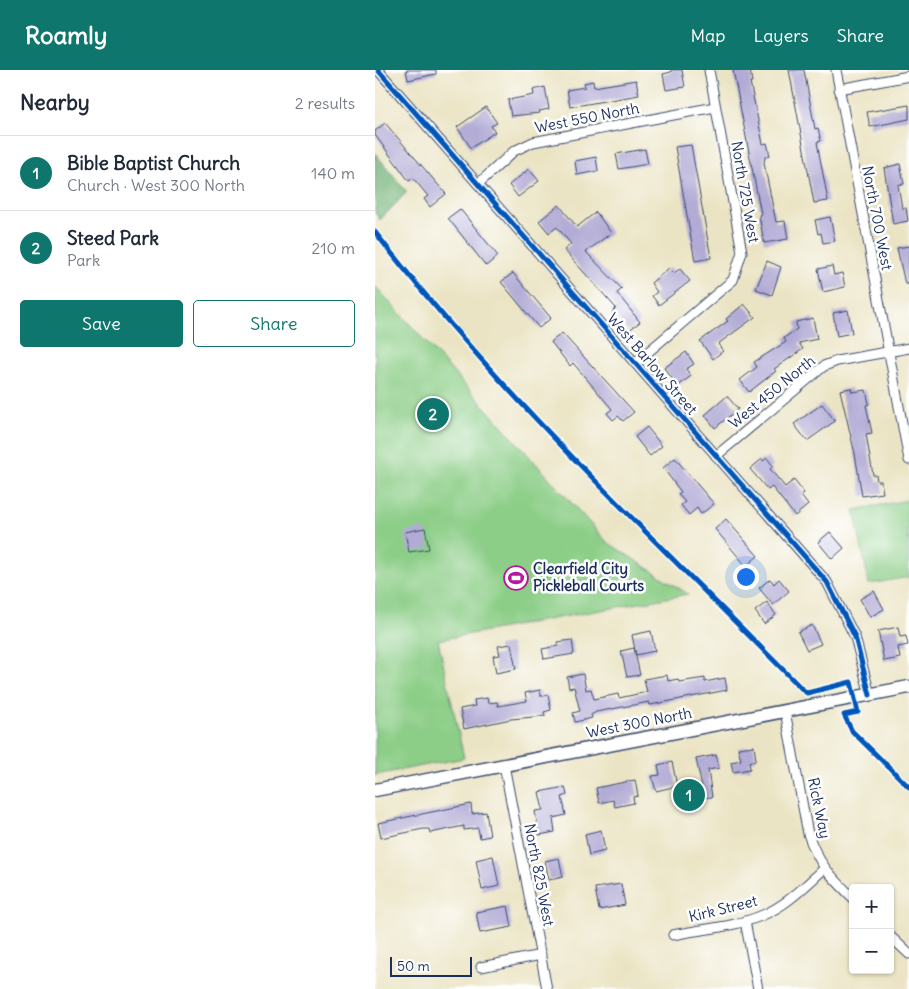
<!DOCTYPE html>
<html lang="en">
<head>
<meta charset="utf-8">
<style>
	body { margin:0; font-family:Delius,sans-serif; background:#f2f2f3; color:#1f2937 }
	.controls { position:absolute; right:15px; bottom:15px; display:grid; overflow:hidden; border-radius:5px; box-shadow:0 1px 4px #0004 }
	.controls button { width:45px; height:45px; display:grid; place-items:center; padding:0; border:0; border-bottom:1px solid #e0e1e3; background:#fff; color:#1f2937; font:25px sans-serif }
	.scale { position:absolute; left:15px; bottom:12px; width:82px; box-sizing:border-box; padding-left:5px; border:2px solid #1b2f5e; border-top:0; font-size:14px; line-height:18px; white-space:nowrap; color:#1b2f5e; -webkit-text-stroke:4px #fff; paint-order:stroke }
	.you { position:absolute; left:370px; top:506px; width:18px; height:18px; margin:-12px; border:4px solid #fff; border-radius:50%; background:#1a73e8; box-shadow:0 0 0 8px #1a73e833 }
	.badge { display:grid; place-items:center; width:32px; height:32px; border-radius:50%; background:#0f766e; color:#fff; font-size:16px; font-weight:700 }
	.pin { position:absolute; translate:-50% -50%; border:2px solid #fff; box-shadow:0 1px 5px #0006 }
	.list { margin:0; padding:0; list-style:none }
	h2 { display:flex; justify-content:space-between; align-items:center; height:65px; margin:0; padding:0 20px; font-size:21px }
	h2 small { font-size:16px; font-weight:400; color:#747a83 }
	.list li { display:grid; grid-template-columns:32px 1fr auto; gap:15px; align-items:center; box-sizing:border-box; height:75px; padding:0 20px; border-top:1px solid #e0e1e3 }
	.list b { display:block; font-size:19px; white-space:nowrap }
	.list p { margin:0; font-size:16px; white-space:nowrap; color:#747a83 }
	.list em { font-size:16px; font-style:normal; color:#747a83 }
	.actions { display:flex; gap:10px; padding:15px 20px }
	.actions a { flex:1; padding:11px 0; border:1px solid #0f766e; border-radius:5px; text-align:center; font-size:18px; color:#0f766e }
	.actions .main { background:#0f766e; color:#fff }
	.map { position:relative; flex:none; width:534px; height:919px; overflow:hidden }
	header { display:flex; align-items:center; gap:30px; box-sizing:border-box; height:70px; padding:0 25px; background:#0f766e; color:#fff }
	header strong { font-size:24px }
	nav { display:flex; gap:28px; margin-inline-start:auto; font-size:18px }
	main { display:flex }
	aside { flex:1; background:#fff }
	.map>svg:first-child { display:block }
	.green { fill:#8cce87; stroke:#547e72 }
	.forest { fill:#71b174; stroke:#467069 }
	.building { fill:#b2abd5 }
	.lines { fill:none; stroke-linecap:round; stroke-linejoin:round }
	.street-casing { stroke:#3a4a6d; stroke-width:11 }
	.secondary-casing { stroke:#3a4a6d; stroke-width:15 }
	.street { stroke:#fff; stroke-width:9 }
	.secondary { stroke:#fff; stroke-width:12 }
	.cycleway-casing { stroke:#fff; stroke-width:8 }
	.cycleway { stroke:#0057b8; stroke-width:5 }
	.labels { text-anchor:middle; stroke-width:5; stroke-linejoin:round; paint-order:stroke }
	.street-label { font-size:15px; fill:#1b2f5e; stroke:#fff }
	.poi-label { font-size:15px; font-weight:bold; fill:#1b2f5e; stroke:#fff; text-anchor:start }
</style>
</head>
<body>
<header>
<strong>Roamly</strong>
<nav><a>Map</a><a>Layers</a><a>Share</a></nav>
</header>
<main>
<aside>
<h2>Nearby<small>2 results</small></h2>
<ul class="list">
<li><span class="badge">1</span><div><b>Bible Baptist Church</b><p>Church · West 300 North</p></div><em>140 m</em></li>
<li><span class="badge">2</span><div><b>Steed Park</b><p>Park</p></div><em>210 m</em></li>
</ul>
<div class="actions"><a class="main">Save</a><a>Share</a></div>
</aside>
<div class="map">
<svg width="534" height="919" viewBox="0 0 534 919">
	<rect width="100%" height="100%" fill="#fff"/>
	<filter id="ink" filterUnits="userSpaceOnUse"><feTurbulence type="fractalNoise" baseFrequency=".02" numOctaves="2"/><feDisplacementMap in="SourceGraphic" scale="10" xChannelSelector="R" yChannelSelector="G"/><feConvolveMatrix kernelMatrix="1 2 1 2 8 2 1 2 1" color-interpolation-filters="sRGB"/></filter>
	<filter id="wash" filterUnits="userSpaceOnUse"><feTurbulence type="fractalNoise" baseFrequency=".0096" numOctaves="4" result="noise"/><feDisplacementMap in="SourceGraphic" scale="20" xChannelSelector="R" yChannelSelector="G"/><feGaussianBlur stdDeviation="1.12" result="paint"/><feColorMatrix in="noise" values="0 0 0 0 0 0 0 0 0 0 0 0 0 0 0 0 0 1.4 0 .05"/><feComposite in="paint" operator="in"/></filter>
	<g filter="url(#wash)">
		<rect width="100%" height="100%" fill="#ebe4c4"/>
		<g class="green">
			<polygon points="0,216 232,472 313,524 63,570 89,688 0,705"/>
			<polygon points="533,430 534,507 494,514 479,440"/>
		</g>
		<polygon class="forest" points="0,83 32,122 5,150 0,143"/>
		<g id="blocks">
			<g class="building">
				<polygon points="31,0 61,0 61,4 33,10"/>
				<polygon points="296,0 307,0 310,17 291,20 288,4 296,2"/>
				<polygon points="358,0 375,0 377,12 375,12 388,74 392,73 395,86 390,87 389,93 401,152 410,151 413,169 389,173 384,145 386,144"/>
				<polygon points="414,0 429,0 440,59 443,58 446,71 442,72 453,131 439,133"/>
				<polygon points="261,10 264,25 195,37 192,20 210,17 209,13 218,11 219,17"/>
				<polygon points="170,17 174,39 164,41 165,43 136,46 133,30 159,25 158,20"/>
				<polygon points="534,35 534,49 495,57 492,42"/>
				<polygon points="111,37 122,53 116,56 120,62 96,78 82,57"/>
				<polygon points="10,53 71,124 55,137 49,129 53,126 38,108 34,111 0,65 0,61"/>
				<polygon points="316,75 336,188 320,191 300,77"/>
				<polygon points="270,79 273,94 244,99 241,84"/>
				<polygon points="221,87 223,101 202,105 200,91"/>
				<polygon points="525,94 529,114 523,115 527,138 531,138 533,151 518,154 509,98"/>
				<polygon points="154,99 164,111 143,127 134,115"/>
				<polygon points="184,135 202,157 221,142 236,163 211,182 247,219 242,223 265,252 253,261 237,242 241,238 189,180 196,174 182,157 174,163 164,151"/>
				<polygon points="85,139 123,186 111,196 73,148"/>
				<polygon points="455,147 460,171 448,173 446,163 443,164 440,150"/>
				<polygon points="534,176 534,214 530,214 522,178"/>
				<polygon points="392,191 406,197 397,225 381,219"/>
				<polygon points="457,196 459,205 467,203 470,217 448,222 443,199"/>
				<polygon points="294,198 299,203 305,199 315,211 284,235 277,226 282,222 276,213"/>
				<polygon points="138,203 176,248 164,258 126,212"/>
				<polygon points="369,234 380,247 343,274 348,281 338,289 325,271 353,251 351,249"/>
				<polygon points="473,240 477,263 462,266 458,243"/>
				<polygon points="438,248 442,269 424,273 428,279 399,299 401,301 374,322 365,310 382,297 379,292 411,272 409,268 422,259 421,252"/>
				<polygon points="187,263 259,342 248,351 243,346 238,350 232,343 237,339 198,293 195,296 176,272"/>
				<polygon points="311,282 319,294 311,299 316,306 303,316 289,298"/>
				<polygon points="476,318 477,322 491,320 494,334 491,335 497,363 491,364 498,405 501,405 502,411 506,411 508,423 487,426 480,384 465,320"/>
				<polygon points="352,326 363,339 340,358 330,345"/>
				<polygon points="447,334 460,351 432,371 419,354"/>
				<polygon points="272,357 287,376 275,386 260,367"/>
				<polygon points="300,388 339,434 326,444 322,438 314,445 306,435 310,432 303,424 306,422 288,398"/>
				<polygon points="392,388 398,396 395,399 410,417 419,410 429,423 426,426 433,435 420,446 397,417 393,420 375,399 387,389 388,391"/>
				<polygon points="351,449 383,486 371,496 340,459"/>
				<polygon points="50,458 54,479 34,482 30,462"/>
				<polygon points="455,462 469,478 457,489 443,472"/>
				<polygon points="395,509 399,514 404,509 414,521 398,535 384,518"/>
				<polygon points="499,521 509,539 495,547 485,529"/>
				<polygon points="392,532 401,545 389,554 380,541"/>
				<polygon points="437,555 446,574 432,580 423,562"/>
				<polygon points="523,557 525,567 531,566 533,575 523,577 525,588 509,591 503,561"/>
				<polygon points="276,561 280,581 261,585 257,565"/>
				<polygon points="197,570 199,584 169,589 167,579 183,576 183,572"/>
				<polygon points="136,574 141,599 121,603 118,586 125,585 123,576"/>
				<polygon points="259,578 265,605 252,607 246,581"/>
				<polygon points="208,604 211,620 216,619 219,629 243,624 244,628 272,622 269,609 292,605 293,611 303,609 304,612 330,608 330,612 350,608 352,620 275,635 274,632 221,642 216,645 217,648 200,652 198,643 205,641 199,617 194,618 192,607"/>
				<polygon points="165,620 166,626 173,625 176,640 169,642 170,646 136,649 89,659 85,639 100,636 99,630 112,628 113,633 122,632 123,636 152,631 150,623"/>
				<polygon points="379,676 381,690 374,692 375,699 358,702 356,692 366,690 363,678"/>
				<polygon points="341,685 344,698 333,700 337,727 325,728 323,718 327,717 321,689"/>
				<polygon points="297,692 302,716 281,721 277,706 285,705 283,695"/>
				<polygon points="260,710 263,726 258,727 259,733 240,737 238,730 224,733 221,718"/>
				<polygon points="190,717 192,725 187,727 191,745 178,748 180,762 164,765 160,741 168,740 164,722"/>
				<polygon points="96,734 97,744 111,742 115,766 105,768 103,758 89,760 89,756 55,763 54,759 48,759 6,768 3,753"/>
				<polygon points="226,760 230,781 214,785 210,764"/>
				<polygon points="118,786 124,816 107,820 101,790"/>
				<polygon points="184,788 188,807 174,810 170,791"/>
				<polygon points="246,814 250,835 224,840 220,818"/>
				<polygon points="133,836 137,857 105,863 101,842"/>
			</g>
		</g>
	</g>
	<g filter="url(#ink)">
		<use href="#blocks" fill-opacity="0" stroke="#3a4a6d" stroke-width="1"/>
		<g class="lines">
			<g class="street-casing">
				<g id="street">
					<polyline points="3,0 452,512 480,567 495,625"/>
					<polyline points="461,0 534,390"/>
					<polyline points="464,19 534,6"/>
					<polyline points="103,114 139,81 158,72 340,37"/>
					<polyline points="260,293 358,210 367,182 334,0"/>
					<polyline points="341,386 449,296 462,291 534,278"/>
					<path d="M410,641L433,764C444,795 455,805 478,828"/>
					<polyline points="129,695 172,919"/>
					<polyline points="370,851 383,919"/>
					<path d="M298,865C327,859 360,857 388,845C412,835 430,816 449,799"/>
					<polyline points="515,866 534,884"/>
					<polyline points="106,897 166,885"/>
				</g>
			</g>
			<g class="secondary-casing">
				<polyline id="secondary" points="0,720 534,617"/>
			</g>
			<use href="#street" class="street"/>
			<use href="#secondary" class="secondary"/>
			<g class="cycleway-casing">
				<g id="cycleway">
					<polyline points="3,0 452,512 480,567 495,625"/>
					<path d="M0,162C128,328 281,470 427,619L432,623L476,612L483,642L469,645L477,661L534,717"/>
				</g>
			</g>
			<use href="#cycleway" class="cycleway"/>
		</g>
	</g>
	<defs>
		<g id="stadium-ring" transform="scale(1.25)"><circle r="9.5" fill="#fff" stroke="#b5179e" stroke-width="1.5"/><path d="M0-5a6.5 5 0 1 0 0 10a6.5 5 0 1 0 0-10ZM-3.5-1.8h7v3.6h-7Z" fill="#b5179e"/></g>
	</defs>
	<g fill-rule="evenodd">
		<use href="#stadium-ring" x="141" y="508"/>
	</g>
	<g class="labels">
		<g class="street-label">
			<text transform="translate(212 48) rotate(-11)" y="5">West 550 North</text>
			<text transform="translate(370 122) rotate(80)" y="5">North 725 West</text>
			<text transform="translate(502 148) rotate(79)" y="5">North 700 West</text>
			<text transform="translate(277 294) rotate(49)" y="5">West Barlow Street</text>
			<text transform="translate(397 322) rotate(-39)" y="5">West 450 North</text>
			<text transform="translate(264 653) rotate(-11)" y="5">West 300 North</text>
			<text transform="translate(444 738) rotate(78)" y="5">Rick Way</text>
			<text transform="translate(164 805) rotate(79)" y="5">North 825 West</text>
			<text transform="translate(348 839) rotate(-14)" y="5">Kirk Street</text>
		</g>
		<g class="poi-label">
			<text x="158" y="504">Clearfield City<tspan x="158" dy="17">Pickleball Courts</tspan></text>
		</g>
	</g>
</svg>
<div class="controls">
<button>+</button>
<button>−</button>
</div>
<div class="scale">50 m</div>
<div class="you"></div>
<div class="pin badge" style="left:314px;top:725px">1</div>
<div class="pin badge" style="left:58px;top:344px">2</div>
</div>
</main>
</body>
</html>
